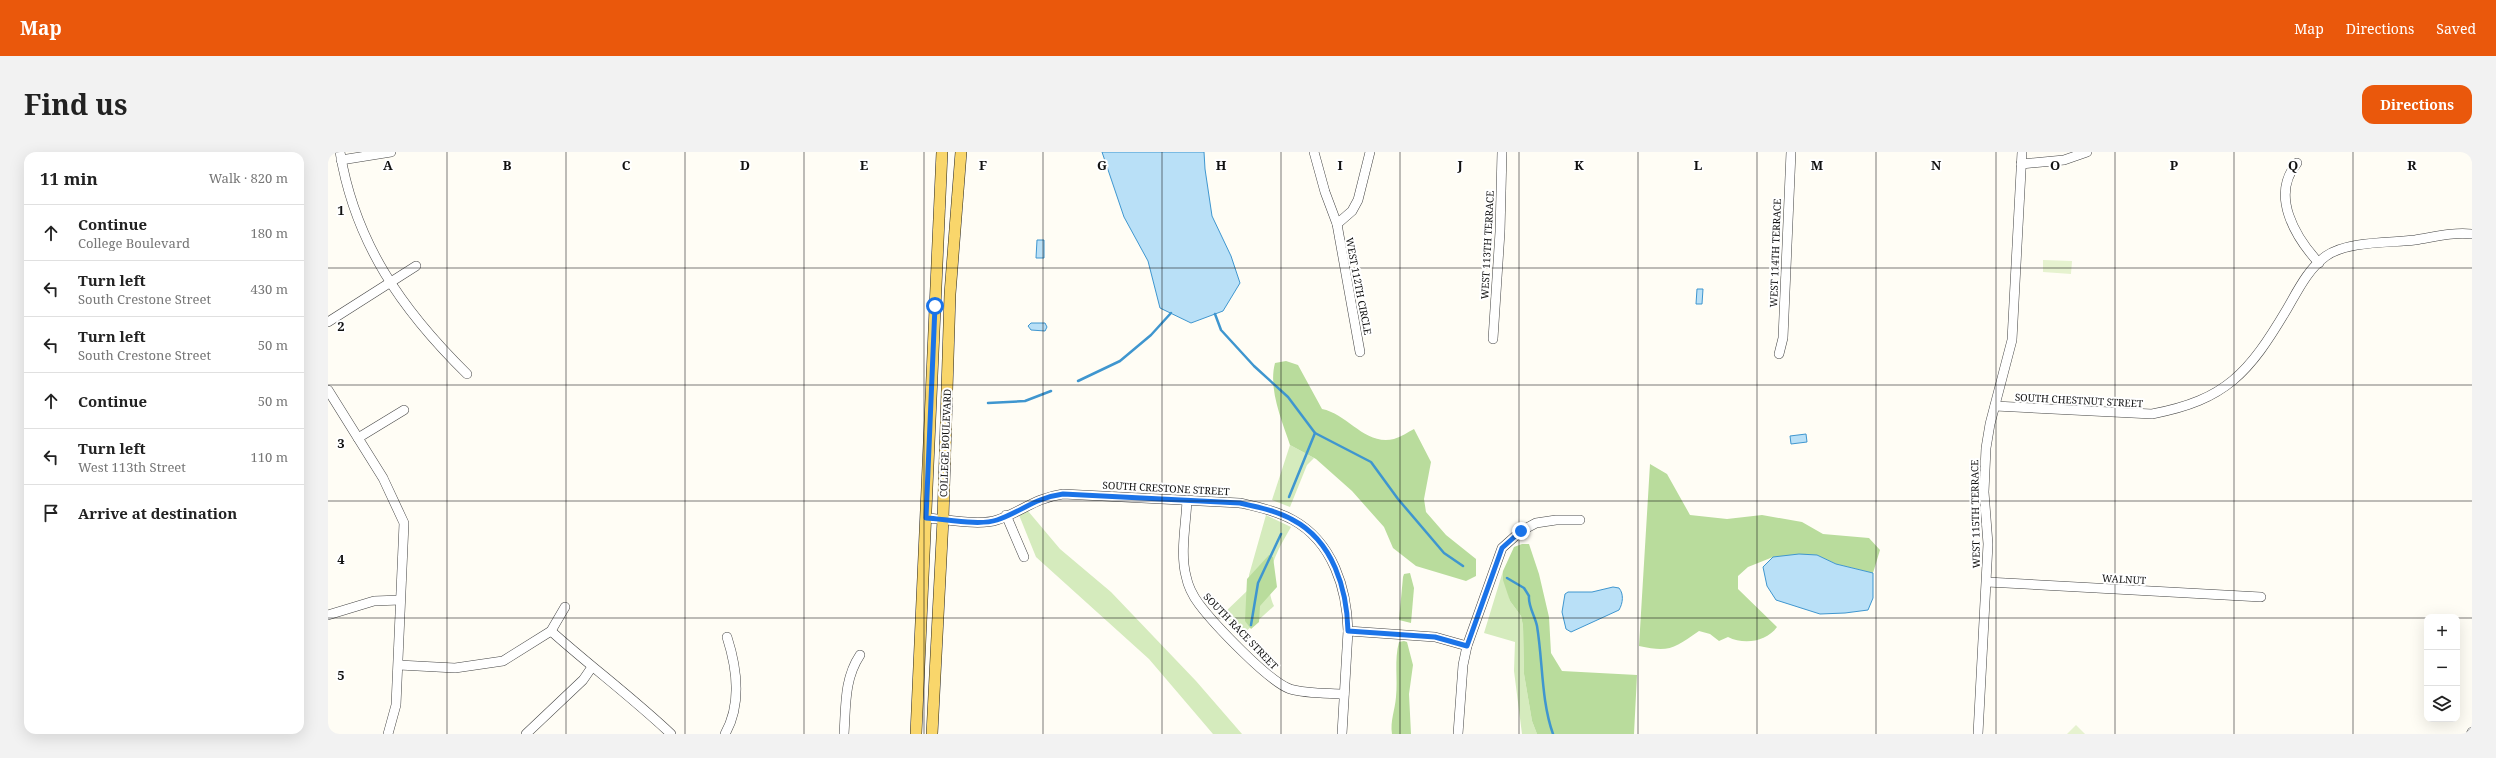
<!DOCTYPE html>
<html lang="en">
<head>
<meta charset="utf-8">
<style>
	body { margin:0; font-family:"Noto Serif",serif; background:#f2f2f2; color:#222 }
	.controls { position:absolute; right:12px; bottom:12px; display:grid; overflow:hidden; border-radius:8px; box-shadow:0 4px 16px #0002 }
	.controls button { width:36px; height:36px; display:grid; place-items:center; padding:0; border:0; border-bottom:1px solid #e0e0e0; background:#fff; color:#222; font:20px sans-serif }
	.stop { position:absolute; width:12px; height:12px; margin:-9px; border:3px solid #1a73e8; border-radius:50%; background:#fff }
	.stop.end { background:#1a73e8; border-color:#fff; box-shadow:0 1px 4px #0008 }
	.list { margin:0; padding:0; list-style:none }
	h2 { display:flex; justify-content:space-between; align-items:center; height:52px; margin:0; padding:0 16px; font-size:17px }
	h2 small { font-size:13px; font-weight:400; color:#767676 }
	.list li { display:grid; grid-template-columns:26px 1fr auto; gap:12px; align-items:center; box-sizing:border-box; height:56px; padding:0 16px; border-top:1px solid #e0e0e0 }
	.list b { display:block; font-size:15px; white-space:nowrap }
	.list p { margin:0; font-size:13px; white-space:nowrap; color:#767676 }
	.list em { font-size:13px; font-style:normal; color:#767676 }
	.icon { flex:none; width:22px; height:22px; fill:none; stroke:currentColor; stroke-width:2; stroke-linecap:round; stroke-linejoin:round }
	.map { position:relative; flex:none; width:2144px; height:582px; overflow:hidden; border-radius:12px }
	header { display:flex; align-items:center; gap:24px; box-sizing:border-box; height:56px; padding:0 20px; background:#ea580c; color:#fff }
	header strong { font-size:19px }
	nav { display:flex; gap:22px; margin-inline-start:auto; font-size:14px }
	.intro { display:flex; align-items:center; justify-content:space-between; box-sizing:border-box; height:96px; padding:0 24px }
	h1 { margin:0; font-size:28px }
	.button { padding:10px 18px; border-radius:12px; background:#ea580c; color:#fff; font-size:14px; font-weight:700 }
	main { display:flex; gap:24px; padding:0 24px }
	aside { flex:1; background:#fff; border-radius:12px; box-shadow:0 4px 16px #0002 }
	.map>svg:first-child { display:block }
	.green { fill:#d5ebbd }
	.forest { fill:#b9dc9c }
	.pitch { fill:#e6f2cf }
	.water { fill:#b9e0f7; stroke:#3f96cf }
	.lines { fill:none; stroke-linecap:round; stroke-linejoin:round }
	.stream { stroke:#3f96cf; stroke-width:2.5 }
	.minor-casing { stroke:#444; stroke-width:10 }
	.major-casing { stroke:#222; stroke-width:12 }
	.minor { stroke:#fff; stroke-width:9 }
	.major { stroke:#f9d66b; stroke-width:11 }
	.route { stroke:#1a73e8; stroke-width:5 }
	.grid { fill:none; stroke:#111; stroke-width:1; stroke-opacity:0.55 }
	.labels { text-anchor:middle; stroke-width:4; stroke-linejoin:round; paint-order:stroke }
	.street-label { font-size:10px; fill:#111; stroke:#fff }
	.grid-label { font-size:13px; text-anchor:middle; font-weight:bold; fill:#111; stroke:#fff; stroke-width:4; stroke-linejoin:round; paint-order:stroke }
</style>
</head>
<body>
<header>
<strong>Map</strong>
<nav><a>Map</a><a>Directions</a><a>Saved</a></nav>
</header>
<div class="intro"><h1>Find us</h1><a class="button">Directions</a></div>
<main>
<aside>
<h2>11 min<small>Walk · 820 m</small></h2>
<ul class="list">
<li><svg class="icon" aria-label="ahead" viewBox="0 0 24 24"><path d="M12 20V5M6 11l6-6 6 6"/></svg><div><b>Continue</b><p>College Boulevard</p></div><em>180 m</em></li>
<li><svg class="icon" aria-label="left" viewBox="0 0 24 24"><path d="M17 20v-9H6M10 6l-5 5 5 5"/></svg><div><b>Turn left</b><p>South Crestone Street</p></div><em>430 m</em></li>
<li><svg class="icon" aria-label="left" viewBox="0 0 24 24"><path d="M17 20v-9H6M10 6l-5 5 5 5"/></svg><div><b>Turn left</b><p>South Crestone Street</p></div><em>50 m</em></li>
<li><svg class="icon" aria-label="ahead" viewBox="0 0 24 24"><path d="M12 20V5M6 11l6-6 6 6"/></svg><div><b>Continue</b></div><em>50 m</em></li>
<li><svg class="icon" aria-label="left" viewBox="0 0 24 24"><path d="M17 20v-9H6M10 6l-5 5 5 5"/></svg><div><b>Turn left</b><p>West 113th Street</p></div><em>110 m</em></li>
<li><svg class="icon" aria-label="arrive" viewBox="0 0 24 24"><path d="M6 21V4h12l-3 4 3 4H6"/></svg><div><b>Arrive at destination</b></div></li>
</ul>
</aside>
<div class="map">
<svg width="2144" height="582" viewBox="0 0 2144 582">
	<rect width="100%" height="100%" fill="#fffdf5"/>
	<g class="green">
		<polygon points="962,293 986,306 979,313 962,355 944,348"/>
		<polygon points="700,359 732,397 783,440 868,529 914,582 885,582 821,507 708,405 691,363"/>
		<path d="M938,363L963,375C949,399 933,426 946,454L914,483L895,462L920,438L921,423Z"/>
		<polygon points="1175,419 1182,449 1193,464 1195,474 1196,522 1204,569 1209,582 1194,582 1186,519 1187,490 1156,481"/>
	</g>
	<g class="forest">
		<path d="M958,209L970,213L994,257C1020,262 1037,294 1066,287C1073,285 1080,280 1086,277L1103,310L1096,347L1098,360L1118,383L1148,407V424L1138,429L1088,414L1065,396L1056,375L1024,339L988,307L962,293C954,269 940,237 947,211Z"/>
		<path d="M1322,312L1339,322L1362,363L1399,367L1434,363L1474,370L1495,382L1541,386L1552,398L1545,421L1508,412L1489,403L1445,405L1420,415L1410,424V437L1449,475C1438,490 1416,493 1400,485L1391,489L1382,482L1371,479C1346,496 1342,501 1311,494Z"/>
		<polygon points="1194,392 1201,392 1211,422 1221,465 1223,501 1234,519 1309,523 1306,582 1209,582 1204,569 1196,522 1195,474 1193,464 1182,449 1175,428 1175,419 1186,395"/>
		<polygon points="941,403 945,405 949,435 932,454 931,470 923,477 917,469 919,427"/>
		<polygon points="1082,421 1086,436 1083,471 1071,468 1075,425 1076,422"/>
		<path d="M1076,489L1079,490L1085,513L1081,542L1083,582H1064C1062,569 1067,558 1068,545C1070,527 1066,508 1071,490Z"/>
	</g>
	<g class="pitch">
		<polygon points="1715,108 1744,109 1743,122 1715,120"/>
		<polygon points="1748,573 1757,582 1739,582"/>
	</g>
	<g class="water">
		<polygon points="774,0 876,0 877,17 884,64 903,104 912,131 895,159 863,171 832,156 820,109 796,65"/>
		<polygon points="709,88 716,88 716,106 708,106"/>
		<polygon points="1369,137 1375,137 1374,152 1368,152"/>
		<polygon points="703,171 717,171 719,175 717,179 703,178 700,174"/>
		<polygon points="1478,282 1479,290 1463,292 1462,284"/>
		<polygon points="1471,402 1489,403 1508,412 1545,421 1545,446 1540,458 1517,461 1492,462 1448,448 1439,434 1435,415 1445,405"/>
		<path d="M1285,435L1291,436C1296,442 1295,451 1291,458L1243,480L1238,477L1234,460L1237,442L1240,440H1264Z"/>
	</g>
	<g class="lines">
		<g class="stream">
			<polyline points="887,162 893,178 926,214 960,245 987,281 1043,310 1070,347 1116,401 1135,414"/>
			<polyline points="750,229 792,209 823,183 843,161"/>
			<polyline points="660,251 697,249 723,239"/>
			<polyline points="961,345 987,281"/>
			<path d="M1179,426L1196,436L1201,444C1200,454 1207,464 1209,474C1215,510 1213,548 1225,582"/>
			<polyline points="923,473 930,431 953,382"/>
		</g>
		<g class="minor-casing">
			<g id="minor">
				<path d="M12,0C27,91 74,158 139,222"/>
				<polyline points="986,0 997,40 1009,72 1032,200"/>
				<polyline points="13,8 63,0"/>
				<path d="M1969,11C1942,43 1967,85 1991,111"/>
				<polyline points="1693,12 1736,8 1759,0"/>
				<polyline points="1009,72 1024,59 1030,48 1042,0"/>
				<polyline points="0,170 88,114"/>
				<polyline points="1165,187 1172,80 1174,0"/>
				<polyline points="1451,202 1455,186 1463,0"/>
				<polyline points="0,238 55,326 76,371 68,553 60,582"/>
				<path d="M1667,254L1824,262C1898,248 1921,221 1959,157C1970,138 1980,117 1998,104C2019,89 2061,91 2087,88C2106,85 2124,80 2144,82"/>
				<polyline points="30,286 76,258"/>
				<path d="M859,348C858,372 852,401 858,424C860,434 865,444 871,452C886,472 940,529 962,537C979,542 999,541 1016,542"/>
				<polyline points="678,363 696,405"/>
				<path d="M598,366C617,367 651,374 669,368C693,360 707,346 735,342L912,351C930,355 949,359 965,368C1005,390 1019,437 1020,479L1107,485L1139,494"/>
				<polyline points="1659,430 1933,445"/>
				<polyline points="0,463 46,449 72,448"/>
				<polyline points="223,479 237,455"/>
				<path d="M71,513L127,516L175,509L223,479C262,514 305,546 343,582"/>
				<polyline points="198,582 255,528 264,515"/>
				<path d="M397,582C414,552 409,516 399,485"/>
				<path d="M516,582C518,554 516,527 532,503"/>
				<polyline points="1014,582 1020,479"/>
				<polyline points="1130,582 1135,513 1139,494 1174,396 1193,379 1208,371 1228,368 1252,368"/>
				<polyline points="1650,582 1660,392 1656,340 1658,296 1662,272 1684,188 1694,0"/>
				<polyline points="2143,582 2144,580"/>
			</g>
		</g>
		<g class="major-casing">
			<g id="major">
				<polyline points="588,582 614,0"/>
				<polyline points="604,582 615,367 622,142 633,0"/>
			</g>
		</g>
		<use href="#minor" class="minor"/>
		<use href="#major" class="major"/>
	</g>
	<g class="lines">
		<path class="route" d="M607,154L598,366C617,367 651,374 669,368C693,360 706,346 735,342L912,351C930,355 949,359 965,368C1005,389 1019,437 1020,479L1107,485L1139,494L1174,396L1193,379"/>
	</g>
	<path class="grid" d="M119,0V582M238,0V582M357,0V582M476,0V582M596,0V582M715,0V582M834,0V582M953,0V582M1072,0V582M1191,0V582M1310,0V582M1429,0V582M1548,0V582M1668,0V582M1787,0V582M1906,0V582M2025,0V582M0,116H2144M0,233H2144M0,349H2144M0,466H2099M2129,466H2144"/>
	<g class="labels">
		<g class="street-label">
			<text transform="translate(1159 93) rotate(-87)" y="4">WEST 113TH TERRACE</text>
			<text transform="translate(1447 101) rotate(-88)" y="4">WEST 114TH TERRACE</text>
			<text transform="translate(1031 134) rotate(79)" y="4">WEST 112TH CIRCLE</text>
			<text transform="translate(1751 248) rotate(3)" y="4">SOUTH CHESTNUT STREET</text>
			<text transform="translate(617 291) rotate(-88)" y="4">COLLEGE BOULEVARD</text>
			<text transform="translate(838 336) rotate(3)" y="4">SOUTH CRESTONE STREET</text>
			<text transform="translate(1647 362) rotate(-91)" y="4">WEST 115TH TERRACE</text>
			<text transform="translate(1796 427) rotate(3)" y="4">WALNUT</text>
			<text transform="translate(913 479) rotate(46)" y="4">SOUTH RACE STREET</text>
		</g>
	</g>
	<g class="grid-label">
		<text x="60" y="18">A</text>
		<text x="179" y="18">B</text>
		<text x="298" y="18">C</text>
		<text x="417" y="18">D</text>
		<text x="536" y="18">E</text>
		<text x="655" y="18">F</text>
		<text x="774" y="18">G</text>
		<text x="893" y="18">H</text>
		<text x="1012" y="18">I</text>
		<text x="1132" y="18">J</text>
		<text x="1251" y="18">K</text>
		<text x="1370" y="18">L</text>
		<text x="1489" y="18">M</text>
		<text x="1608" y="18">N</text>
		<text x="1727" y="18">O</text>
		<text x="1846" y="18">P</text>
		<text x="1965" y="18">Q</text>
		<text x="2084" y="18">R</text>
		<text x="13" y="63">1</text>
		<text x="13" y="179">2</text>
		<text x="13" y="296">3</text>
		<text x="13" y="412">4</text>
		<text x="13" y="528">5</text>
	</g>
</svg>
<div class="controls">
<button>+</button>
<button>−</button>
<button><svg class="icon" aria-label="layers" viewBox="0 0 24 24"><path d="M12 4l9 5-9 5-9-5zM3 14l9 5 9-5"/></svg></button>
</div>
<div class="stop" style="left:607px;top:154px"></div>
<div class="stop end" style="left:1193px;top:379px"></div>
</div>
</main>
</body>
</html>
